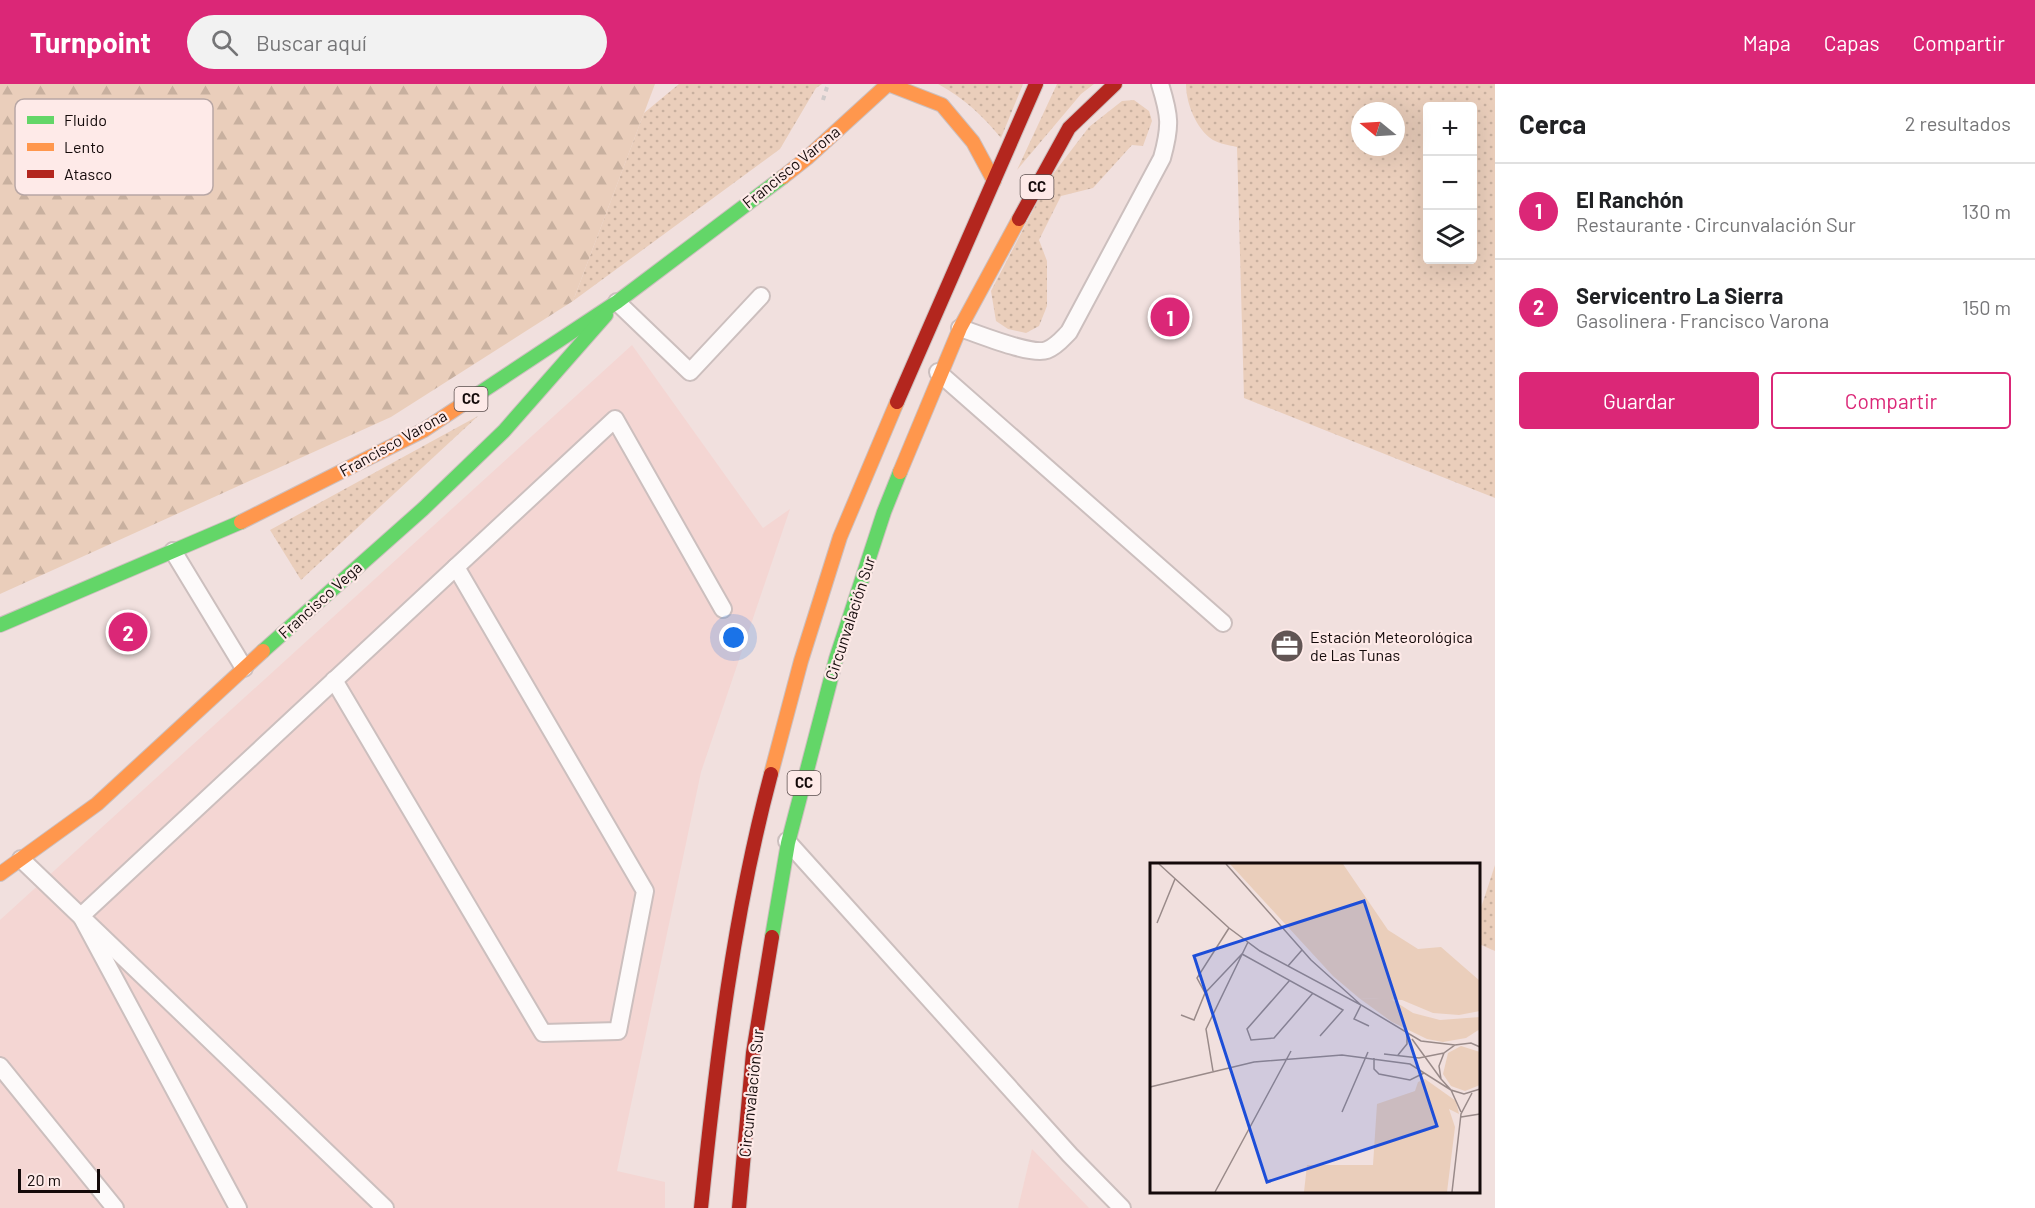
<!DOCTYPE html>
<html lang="es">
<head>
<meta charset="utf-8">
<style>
	body { margin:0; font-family:Barlow,sans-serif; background:#f2f2f2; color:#202124 }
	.controls { position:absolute; right:18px; top:18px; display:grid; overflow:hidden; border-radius:6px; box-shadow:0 6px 24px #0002 }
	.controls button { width:54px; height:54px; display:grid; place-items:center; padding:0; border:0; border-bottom:2px solid #e0e0e0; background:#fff; color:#202124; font:30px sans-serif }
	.compass { position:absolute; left:1351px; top:18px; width:54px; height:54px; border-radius:50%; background:#fff; box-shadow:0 6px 24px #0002; rotate:288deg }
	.scale { position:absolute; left:18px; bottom:15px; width:82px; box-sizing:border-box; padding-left:6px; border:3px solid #140a0a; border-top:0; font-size:16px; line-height:21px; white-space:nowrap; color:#140a0a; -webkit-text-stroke:4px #feeae8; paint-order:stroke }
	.you { position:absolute; left:734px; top:554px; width:21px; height:21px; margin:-15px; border:4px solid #fff; border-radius:50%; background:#1a73e8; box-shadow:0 0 0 9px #1a73e833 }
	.badge { display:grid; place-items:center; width:39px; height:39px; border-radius:50%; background:#db2777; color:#fff; font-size:20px; font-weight:700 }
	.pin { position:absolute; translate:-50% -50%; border:3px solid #fff; box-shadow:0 2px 6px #0006 }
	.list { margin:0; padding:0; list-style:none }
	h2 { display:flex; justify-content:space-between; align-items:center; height:78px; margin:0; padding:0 24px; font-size:26px }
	h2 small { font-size:20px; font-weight:400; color:#757577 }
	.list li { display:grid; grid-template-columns:39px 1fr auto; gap:18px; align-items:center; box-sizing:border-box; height:96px; padding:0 24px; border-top:2px solid #e0e0e0 }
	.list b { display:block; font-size:22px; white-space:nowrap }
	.list p { margin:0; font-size:20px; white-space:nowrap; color:#757577 }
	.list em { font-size:20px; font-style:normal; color:#757577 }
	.actions { display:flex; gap:12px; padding:18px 24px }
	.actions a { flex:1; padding:14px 0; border:2px solid #db2777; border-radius:6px; text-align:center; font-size:21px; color:#db2777 }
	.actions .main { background:#db2777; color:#fff }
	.icon { flex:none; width:33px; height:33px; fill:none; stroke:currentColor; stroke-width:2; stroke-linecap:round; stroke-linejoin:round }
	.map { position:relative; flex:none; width:1495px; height:1124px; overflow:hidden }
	header { display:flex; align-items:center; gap:36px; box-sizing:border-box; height:84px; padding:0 30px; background:#db2777; color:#fff }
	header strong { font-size:28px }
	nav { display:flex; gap:33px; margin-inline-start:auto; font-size:21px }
	.search { width:420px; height:54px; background:#f2f2f2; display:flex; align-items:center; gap:15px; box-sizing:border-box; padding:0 21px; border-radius:33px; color:#757577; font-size:22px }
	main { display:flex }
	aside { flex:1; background:#fff }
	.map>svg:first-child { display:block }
	.built { fill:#f4d6d3 }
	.grass { fill:url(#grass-dots); fill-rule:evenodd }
	.forest { fill:url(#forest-firs) }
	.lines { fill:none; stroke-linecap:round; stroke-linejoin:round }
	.lane-casing { stroke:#ccbfbe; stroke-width:20 }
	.fast-casing { stroke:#ccbfbe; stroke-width:16 }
	.slow-casing { stroke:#ccbfbe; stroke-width:16 }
	.jam-casing { stroke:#ccbfbe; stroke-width:16 }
	.path { stroke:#cfcaca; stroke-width:4; stroke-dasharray:4.5 4.5; stroke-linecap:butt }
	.lane { stroke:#fdfafa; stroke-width:16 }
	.fast { stroke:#63d668; stroke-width:14 }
	.slow { stroke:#ff974d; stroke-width:14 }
	.jam { stroke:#b3261e; stroke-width:14 }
	.labels { text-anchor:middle; stroke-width:4.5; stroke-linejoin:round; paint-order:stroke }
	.shield { fill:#feeae8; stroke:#5a4d4d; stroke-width:1.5 }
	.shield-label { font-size:15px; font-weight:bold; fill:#140a0a }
	.street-label { font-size:16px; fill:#140a0a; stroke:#feeae8 }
	.poi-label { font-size:16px; fill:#140a0a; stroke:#feeae8; text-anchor:start }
	.inset-road { fill:none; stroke:#998a89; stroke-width:1.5 }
	.view { fill:#1d4ed8; fill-opacity:0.15; stroke:#1d4ed8; stroke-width:3 }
	.inset-edge { fill:none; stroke:#140a0a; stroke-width:3 }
	.key { fill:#feeae8; stroke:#b8a7a5; stroke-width:1.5 }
	.key-label { font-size:16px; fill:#140a0a }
</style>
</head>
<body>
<header>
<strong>Turnpoint</strong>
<div class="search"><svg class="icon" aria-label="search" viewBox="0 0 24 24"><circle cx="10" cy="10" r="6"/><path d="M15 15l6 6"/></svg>Buscar aquí</div>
<nav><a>Mapa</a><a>Capas</a><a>Compartir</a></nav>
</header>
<main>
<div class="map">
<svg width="1495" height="1124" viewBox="0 0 1495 1124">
	<defs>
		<pattern id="grass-dots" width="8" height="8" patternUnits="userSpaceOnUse" patternTransform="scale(1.5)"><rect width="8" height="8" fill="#eacebb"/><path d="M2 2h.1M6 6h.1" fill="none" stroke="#c8b09f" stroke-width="1.8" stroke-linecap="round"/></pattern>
		<pattern id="forest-firs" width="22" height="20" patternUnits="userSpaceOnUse" patternTransform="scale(1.5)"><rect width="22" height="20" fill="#eacebb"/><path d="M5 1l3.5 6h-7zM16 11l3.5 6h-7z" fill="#c8b09f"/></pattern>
	</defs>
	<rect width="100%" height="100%" fill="#f1e0de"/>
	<g class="built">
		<polygon points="632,261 763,444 790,425 701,688 617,1087 665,1098 665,1124 0,1124 0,836"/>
		<polygon points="1032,1065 1089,1124 1018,1124"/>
	</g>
	<g class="grass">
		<polygon points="679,0 822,0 816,4 780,65 573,217 644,29"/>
		<path d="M938,0H1023L1001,54C983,32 964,14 938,0Z"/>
		<polygon points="1057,0 1094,0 1081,10 1017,86"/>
		<path d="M1186,0H1495V414L1244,314L1237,63C1229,61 1220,60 1213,56C1196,45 1186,19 1186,0ZM1428,22H1472V176H1428ZM1360,27H1396V63H1360Z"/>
		<polygon points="1134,16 1149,27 1152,37 1143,62 1132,61 1093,104 1061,112 1039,156 1047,177 1047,222 1039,242 1026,249 1008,245 996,237 991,207 1050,94 1089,43 1122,17"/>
		<polygon points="478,332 301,496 270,446"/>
		<polygon points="1495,781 1495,867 1479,860 1479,830"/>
	</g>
	<polygon class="forest" points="0,0 655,0 573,217 391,333 0,510"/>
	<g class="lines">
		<g class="lane-casing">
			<g id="lane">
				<polyline points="617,218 690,288 761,212"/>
				<path d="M960,244C979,250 1031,272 1047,266C1057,262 1062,255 1069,248L1162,74C1171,42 1170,32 1160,0"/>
				<polyline points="938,288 1223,539"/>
				<polyline points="173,467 244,584"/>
				<polyline points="334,596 543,949 618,947 645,807 456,483"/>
				<polyline points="787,757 1070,1071 1122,1124"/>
				<polyline points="21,775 385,1124"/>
				<polyline points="0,982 115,1124"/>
				<polyline points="238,1124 81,832 615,335 723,525"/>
			</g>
		</g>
		<g class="fast-casing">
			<g id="fast">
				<polyline points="469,316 617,218 783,93"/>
				<polyline points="0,541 241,438"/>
				<polyline points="263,567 423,425 504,347 606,231"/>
				<polyline points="772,853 788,759 836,575 884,428 900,388"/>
			</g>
		</g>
		<g class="slow-casing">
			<g id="slow">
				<polyline points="888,0 942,21 973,58 994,97"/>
				<polyline points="783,93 807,74 888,0"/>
				<polyline points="900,388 960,244 1019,135"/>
				<polyline points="241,438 424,346 469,316"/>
				<polyline points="771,690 801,577 840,453 897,318"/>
				<polyline points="0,790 97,720 263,567"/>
			</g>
		</g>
		<g class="jam-casing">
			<g id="jam">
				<polyline points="1019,135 1069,44 1115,0"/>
				<polyline points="897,318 1036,0"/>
				<path d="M701,1124C716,978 733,832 771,690"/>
				<polyline points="739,1124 753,969 772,853"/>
			</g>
		</g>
		<polyline class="path" points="823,16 828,0"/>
		<use href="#lane" class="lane"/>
		<use href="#fast" class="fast"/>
		<use href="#slow" class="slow"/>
		<use href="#jam" class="jam"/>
	</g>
	<defs>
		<g id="office-disc" transform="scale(1.725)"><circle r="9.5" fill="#615554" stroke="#feeae8"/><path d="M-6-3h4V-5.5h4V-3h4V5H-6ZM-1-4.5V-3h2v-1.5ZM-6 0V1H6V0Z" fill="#fff"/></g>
	</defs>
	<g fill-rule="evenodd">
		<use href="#office-disc" x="1287" y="562"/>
	</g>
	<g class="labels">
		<g class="shield">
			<rect x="1020.5" y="91" width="33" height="24" rx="4.5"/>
			<rect x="454.5" y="303" width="33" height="24" rx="4.5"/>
			<rect x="787.5" y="687" width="33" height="24" rx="4.5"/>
		</g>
		<g class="shield-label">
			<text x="1037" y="108">CC</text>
			<text x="471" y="320">CC</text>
			<text x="804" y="704">CC</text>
		</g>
		<g class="street-label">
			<text transform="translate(791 83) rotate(-39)" y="6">Francisco Varona</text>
			<text transform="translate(393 359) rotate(-29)" y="6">Francisco Varona</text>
			<text transform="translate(320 516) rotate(-42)" y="6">Francisco Vega</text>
			<text transform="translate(850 534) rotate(-72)" y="6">Circunvalación Sur</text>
			<text transform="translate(751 1009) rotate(-84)" y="6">Circunvalación Sur</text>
		</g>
		<g class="poi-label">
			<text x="1310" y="559">Estación Meteorológica<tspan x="1310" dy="18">de Las Tunas</tspan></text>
		</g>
	</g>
	<g transform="translate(1150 779)">
		<rect width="330" height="330" fill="#f1e0de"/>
		<path d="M209,135L241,136L263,150L290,157L330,154V166L316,175L293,179L277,176L242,159ZM311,183L330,189V222L315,228L301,223L293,211L298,190ZM275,216L306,238L309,251L299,246L305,264L297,329H154L157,302H223L227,241L265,228L268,219Z" fill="#eacebb"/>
		<path d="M80,1H193L238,67L268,86L291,84L330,118V148L309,152L283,150L252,137L209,135L183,113Z" fill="#eacebb"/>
		<path class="inset-road" d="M9,1L79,65L110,88L211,142L204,156L219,163M76,1L161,97L211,142L271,178L305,182M7,60L25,16M138,103L152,87M140,117L97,166L101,177L124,175L163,130M55,130L92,91L193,147L170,173M31,152L44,157L55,130L47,115L79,65M262,176L291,216M330,184L321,180L305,182L294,190L289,203L291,216L301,227L314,231L330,226M234,191L269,195L294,190M248,192L257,181V172M224,195V206L229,211L260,217L274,210M63,208L56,166L98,79M0,224L104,199L192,192L260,201L301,227M301,227L311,249M192,249L218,189M311,254L330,251M65,329L141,188M302,329L311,251L322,230"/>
		<path class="view" d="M214,38L287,263L117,319L44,93Z"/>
		<rect width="330" height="330" class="inset-edge"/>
	</g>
	<rect x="15" y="15" width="198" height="96" rx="9" class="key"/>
	<rect x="27" y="32" width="27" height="8" fill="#63d668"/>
	<rect x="27" y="59" width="27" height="8" fill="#ff974d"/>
	<rect x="27" y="86" width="27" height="8" fill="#b3261e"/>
	<g class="key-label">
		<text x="64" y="42">Fluido</text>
		<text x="64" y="69">Lento</text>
		<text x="64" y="96">Atasco</text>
	</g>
</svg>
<div class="controls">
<button>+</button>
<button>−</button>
<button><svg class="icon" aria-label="layers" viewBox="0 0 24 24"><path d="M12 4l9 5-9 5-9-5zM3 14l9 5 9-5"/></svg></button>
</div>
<svg class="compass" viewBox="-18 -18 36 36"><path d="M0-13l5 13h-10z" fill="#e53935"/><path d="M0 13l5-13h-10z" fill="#757577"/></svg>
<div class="scale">20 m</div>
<div class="you"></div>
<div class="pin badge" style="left:1170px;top:233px">1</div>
<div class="pin badge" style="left:128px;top:548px">2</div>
</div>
<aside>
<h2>Cerca<small>2 resultados</small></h2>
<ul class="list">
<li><span class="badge">1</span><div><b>El Ranchón</b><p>Restaurante · Circunvalación Sur</p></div><em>130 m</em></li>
<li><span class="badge">2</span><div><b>Servicentro La Sierra</b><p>Gasolinera · Francisco Varona</p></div><em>150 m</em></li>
</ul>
<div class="actions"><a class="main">Guardar</a><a>Compartir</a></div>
</aside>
</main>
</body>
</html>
